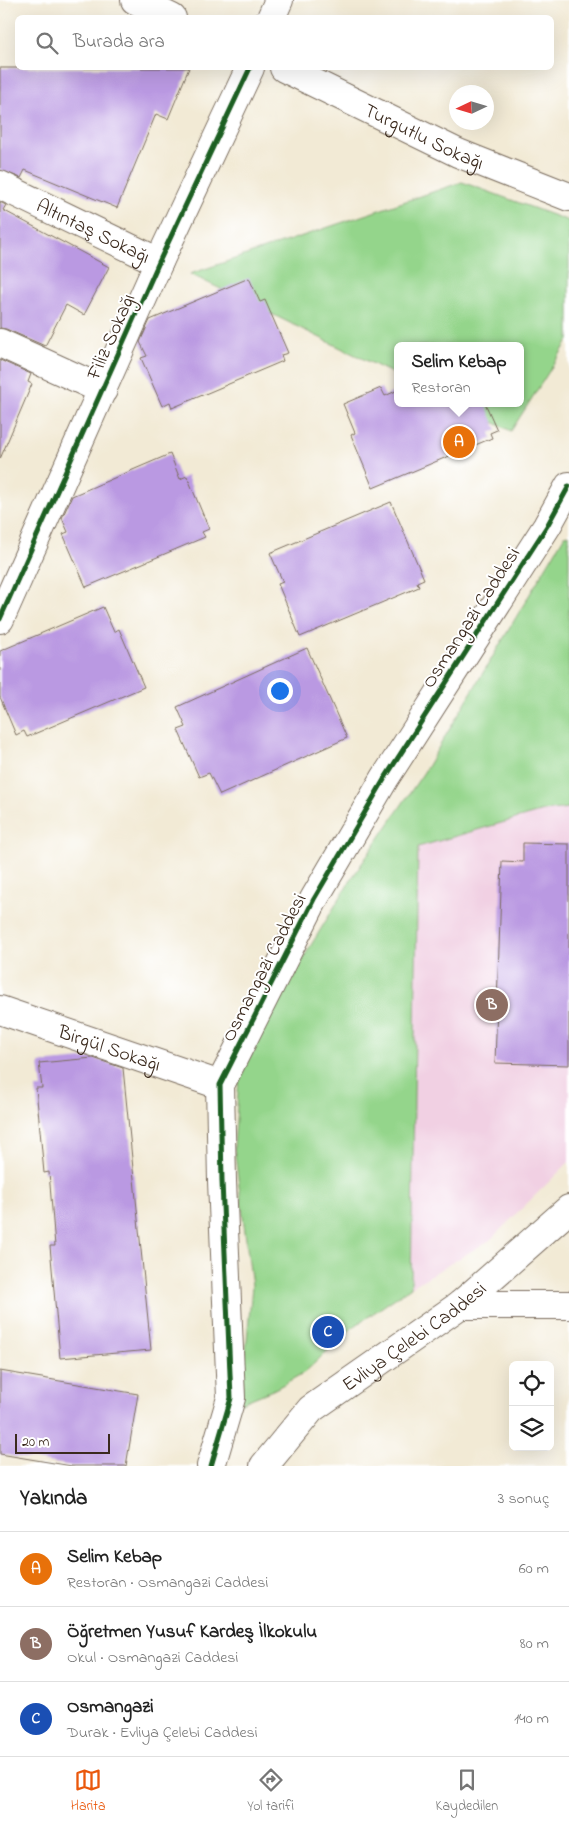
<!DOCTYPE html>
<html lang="tr">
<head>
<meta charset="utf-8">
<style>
	body { margin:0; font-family:"Indie Flower",sans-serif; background:#f2f2f2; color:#222 }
	.controls { position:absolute; right:15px; bottom:15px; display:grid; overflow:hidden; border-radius:8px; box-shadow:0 5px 20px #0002 }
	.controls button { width:45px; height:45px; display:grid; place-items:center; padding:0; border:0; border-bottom:1px solid #e0e0e0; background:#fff; color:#222; font:25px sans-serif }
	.compass { position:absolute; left:449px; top:85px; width:45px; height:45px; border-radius:50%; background:#fff; box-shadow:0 5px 20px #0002; rotate:266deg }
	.scale { position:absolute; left:15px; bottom:12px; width:95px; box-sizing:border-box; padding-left:5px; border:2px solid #3b2a1e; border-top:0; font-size:14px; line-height:18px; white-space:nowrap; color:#3b2a1e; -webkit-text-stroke:4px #fff; paint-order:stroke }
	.you { position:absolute; left:279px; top:690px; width:18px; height:18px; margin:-12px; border:4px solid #fff; border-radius:50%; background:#1a73e8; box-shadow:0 0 0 8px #1a73e833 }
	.badge { display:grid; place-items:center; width:32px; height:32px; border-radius:50%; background:#ea580c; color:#fff; font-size:16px; font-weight:700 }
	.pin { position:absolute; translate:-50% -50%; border:2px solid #fff; box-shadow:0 1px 5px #0006 }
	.popup { position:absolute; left:394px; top:342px; width:130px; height:65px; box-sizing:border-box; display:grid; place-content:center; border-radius:8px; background:#fff; filter:drop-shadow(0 1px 4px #0005); font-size:16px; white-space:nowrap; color:#767676 }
	.popup b { font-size:19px; color:#222 }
	.popup::after { content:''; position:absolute; left:50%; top:100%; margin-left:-10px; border:10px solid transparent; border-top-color:#fff }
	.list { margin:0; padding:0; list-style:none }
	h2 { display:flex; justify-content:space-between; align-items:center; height:65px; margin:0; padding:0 20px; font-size:21px }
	h2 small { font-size:16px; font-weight:400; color:#767676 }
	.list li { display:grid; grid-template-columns:32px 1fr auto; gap:15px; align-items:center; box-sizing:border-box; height:75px; padding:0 20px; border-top:1px solid #e0e0e0 }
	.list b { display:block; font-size:19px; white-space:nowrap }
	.list p { margin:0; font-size:16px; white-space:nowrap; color:#767676 }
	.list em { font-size:16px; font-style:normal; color:#767676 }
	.icon { flex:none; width:28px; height:28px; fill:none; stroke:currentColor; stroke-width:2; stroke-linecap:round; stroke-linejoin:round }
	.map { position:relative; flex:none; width:569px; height:1466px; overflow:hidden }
	.search { position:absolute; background:#fff; box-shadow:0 5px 20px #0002; left:15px; right:15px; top:15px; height:55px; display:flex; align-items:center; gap:12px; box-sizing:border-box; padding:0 18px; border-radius:8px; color:#767676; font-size:19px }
	.sheet { height:290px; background:#fff }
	nav { display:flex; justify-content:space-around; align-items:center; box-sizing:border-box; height:70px; border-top:1px solid #e0e0e0; background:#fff; font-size:14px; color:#767676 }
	nav a { display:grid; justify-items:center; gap:2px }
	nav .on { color:#ea580c }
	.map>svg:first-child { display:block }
	.built { fill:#f1d0e3 }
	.green { fill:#94d58b; stroke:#688054 }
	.building { fill:#ba99e2 }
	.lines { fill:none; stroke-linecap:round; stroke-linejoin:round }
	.minor-casing { stroke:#7b6d5e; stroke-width:30 }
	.minor { stroke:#fff; stroke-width:28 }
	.cycleway-casing { stroke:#fff; stroke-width:8 }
	.cycleway { stroke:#1b5e20; stroke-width:5 }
	.labels { text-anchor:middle; stroke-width:4; stroke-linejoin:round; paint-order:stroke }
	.street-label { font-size:20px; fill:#3b2a1e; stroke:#fff }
</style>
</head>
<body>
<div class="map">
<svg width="569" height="1466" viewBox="0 0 569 1466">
	<rect width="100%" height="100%" fill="#fff"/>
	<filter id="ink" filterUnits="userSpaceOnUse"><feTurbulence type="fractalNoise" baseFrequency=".02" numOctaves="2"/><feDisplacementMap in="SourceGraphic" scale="10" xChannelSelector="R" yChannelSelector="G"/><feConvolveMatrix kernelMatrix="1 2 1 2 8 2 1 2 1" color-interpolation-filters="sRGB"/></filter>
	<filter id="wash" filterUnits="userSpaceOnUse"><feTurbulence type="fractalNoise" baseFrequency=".0096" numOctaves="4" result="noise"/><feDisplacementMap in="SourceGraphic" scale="20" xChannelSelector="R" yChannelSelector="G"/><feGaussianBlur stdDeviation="1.12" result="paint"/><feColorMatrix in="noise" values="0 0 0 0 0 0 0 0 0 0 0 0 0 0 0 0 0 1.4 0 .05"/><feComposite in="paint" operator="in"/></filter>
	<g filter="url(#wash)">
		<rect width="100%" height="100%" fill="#f2ead5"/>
		<polygon class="built" points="569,808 569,1162 490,1240 411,1287 418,847 543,811"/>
		<g class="green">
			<polygon points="462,182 569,221 569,340 511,431 454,403 520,403 520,346 398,346 398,376 190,274"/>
			<polygon points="569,534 569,808 543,811 418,847 411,1287 352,1328 305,1372 275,1389 241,1403 252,1286 234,1147 239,1079 272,1009 352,878 424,772 565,535"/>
		</g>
		<g id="blocks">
			<g class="building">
				<polygon points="0,68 189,68 168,119 156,114 117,208 25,170 21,178 0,170"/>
				<polygon points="0,202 6,205 3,210 109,267 84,315 66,305 45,346 6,329 0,328"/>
				<polygon points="249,278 260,302 265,300 288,353 281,355 283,361 172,408 170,402 162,406 141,358 147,356 140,342 150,320"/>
				<polygon points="0,360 31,374 28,382 32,384 0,459"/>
				<polygon points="381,388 385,396 398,390 398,403 485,403 497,430 490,433 492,438 373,488 351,435 355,433 343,404"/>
				<polygon points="170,454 180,479 187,476 209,529 202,532 205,537 86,587 63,534 68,532 62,518 72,496"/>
				<polygon points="391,502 424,579 417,582 419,587 300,637 278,584 283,582 270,553"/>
				<polygon points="103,607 114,632 119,629 144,687 27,737 24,731 16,735 0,697 0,651"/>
				<polygon points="307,648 347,738 220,795 209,773 199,777 178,730 186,727 177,707"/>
				<polygon points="523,843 569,844 569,1065 495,1063 502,861 523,862"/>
				<polygon points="93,1058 123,1068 151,1350 60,1358 50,1246 55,1246 51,1197 49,1172 44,1173 36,1088 42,1088 39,1063"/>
				<polygon points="0,1371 138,1394 126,1466 72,1466 0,1454"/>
			</g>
		</g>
	</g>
	<g filter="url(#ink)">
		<use href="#blocks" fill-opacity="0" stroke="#7b6d5e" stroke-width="1"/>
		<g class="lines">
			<g class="minor-casing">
				<g id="minor">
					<polyline points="135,0 172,18"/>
					<polyline points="271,18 279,0"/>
					<path id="s1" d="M284,68L458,153L569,197"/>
					<path id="s2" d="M0,185L159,262"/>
					<polyline points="0,343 103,390"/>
					<polyline points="0,619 159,262 250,68"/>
					<path id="s3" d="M0,1010L220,1085"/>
					<polyline points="460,1305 569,1305"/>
					<polyline points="211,1466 231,1398 222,1181 220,1085 314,899 385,778 547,526 569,486"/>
					<path id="s4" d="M264,1466L311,1409L460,1305L569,1209"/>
				</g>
			</g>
			<use href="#minor" class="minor"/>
			<g class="cycleway-casing">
				<g id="cycleway">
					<polyline points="0,619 159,262 250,68"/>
					<polyline points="211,1466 231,1398 222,1181 220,1085 314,899 385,778 547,526 569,486"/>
				</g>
			</g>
			<use href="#cycleway" class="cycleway"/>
		</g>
	</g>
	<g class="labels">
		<g class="street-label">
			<text dy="7" stroke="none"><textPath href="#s1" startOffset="156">Turgutlu Sokağı</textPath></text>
			<text dy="7" stroke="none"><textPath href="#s2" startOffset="104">Altıntaş Sokağı</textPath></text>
			<text transform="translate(110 336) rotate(-66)" y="7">Filiz Sokağı</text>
			<text transform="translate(470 617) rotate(-57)" y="7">Osmangazi Caddesi</text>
			<text transform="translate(263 967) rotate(-63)" y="7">Osmangazi Caddesi</text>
			<text dy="7" stroke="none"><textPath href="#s3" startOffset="116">Birgül Sokağı</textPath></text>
			<text dy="7" stroke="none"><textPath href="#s4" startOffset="200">Evliya Çelebi Caddesi</textPath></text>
		</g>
	</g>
</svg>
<div class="controls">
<button><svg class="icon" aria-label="locate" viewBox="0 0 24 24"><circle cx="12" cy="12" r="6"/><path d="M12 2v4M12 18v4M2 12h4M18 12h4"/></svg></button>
<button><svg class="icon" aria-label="layers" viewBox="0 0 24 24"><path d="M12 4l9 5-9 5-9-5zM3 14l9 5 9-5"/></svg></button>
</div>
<svg class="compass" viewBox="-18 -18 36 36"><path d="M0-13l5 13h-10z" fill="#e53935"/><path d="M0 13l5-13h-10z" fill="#767676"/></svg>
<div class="scale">20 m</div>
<div class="you"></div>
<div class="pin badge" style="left:459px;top:442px;background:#e8710a">A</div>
<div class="popup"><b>Selim Kebap</b>Restoran</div>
<div class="pin badge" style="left:492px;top:1005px;background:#8d6e63">B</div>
<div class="pin badge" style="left:328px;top:1332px;background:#1a4fb4">C</div>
<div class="search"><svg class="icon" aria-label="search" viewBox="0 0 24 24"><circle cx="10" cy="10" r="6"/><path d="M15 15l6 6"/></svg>Burada ara</div>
</div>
<section class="sheet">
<h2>Yakında<small>3 sonuç</small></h2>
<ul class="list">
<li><span class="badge" style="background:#e8710a">A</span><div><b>Selim Kebap</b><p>Restoran · Osmangazi Caddesi</p></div><em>60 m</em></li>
<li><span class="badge" style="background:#8d6e63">B</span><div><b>Öğretmen Yusuf Kardeş İlkokulu</b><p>Okul · Osmangazi Caddesi</p></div><em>80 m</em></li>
<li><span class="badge" style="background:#1a4fb4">C</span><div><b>Osmangazi</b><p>Durak · Evliya Çelebi Caddesi</p></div><em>140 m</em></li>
</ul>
</section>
<nav>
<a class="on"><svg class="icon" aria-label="map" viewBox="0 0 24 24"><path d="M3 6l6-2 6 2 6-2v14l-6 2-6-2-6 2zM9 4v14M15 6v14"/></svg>Harita</a>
<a><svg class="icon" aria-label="directions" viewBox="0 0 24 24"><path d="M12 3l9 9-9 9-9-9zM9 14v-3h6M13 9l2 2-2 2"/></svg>Yol tarifi</a>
<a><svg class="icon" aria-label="saved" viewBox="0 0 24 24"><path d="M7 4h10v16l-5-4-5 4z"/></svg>Kaydedilen</a>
</nav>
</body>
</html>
